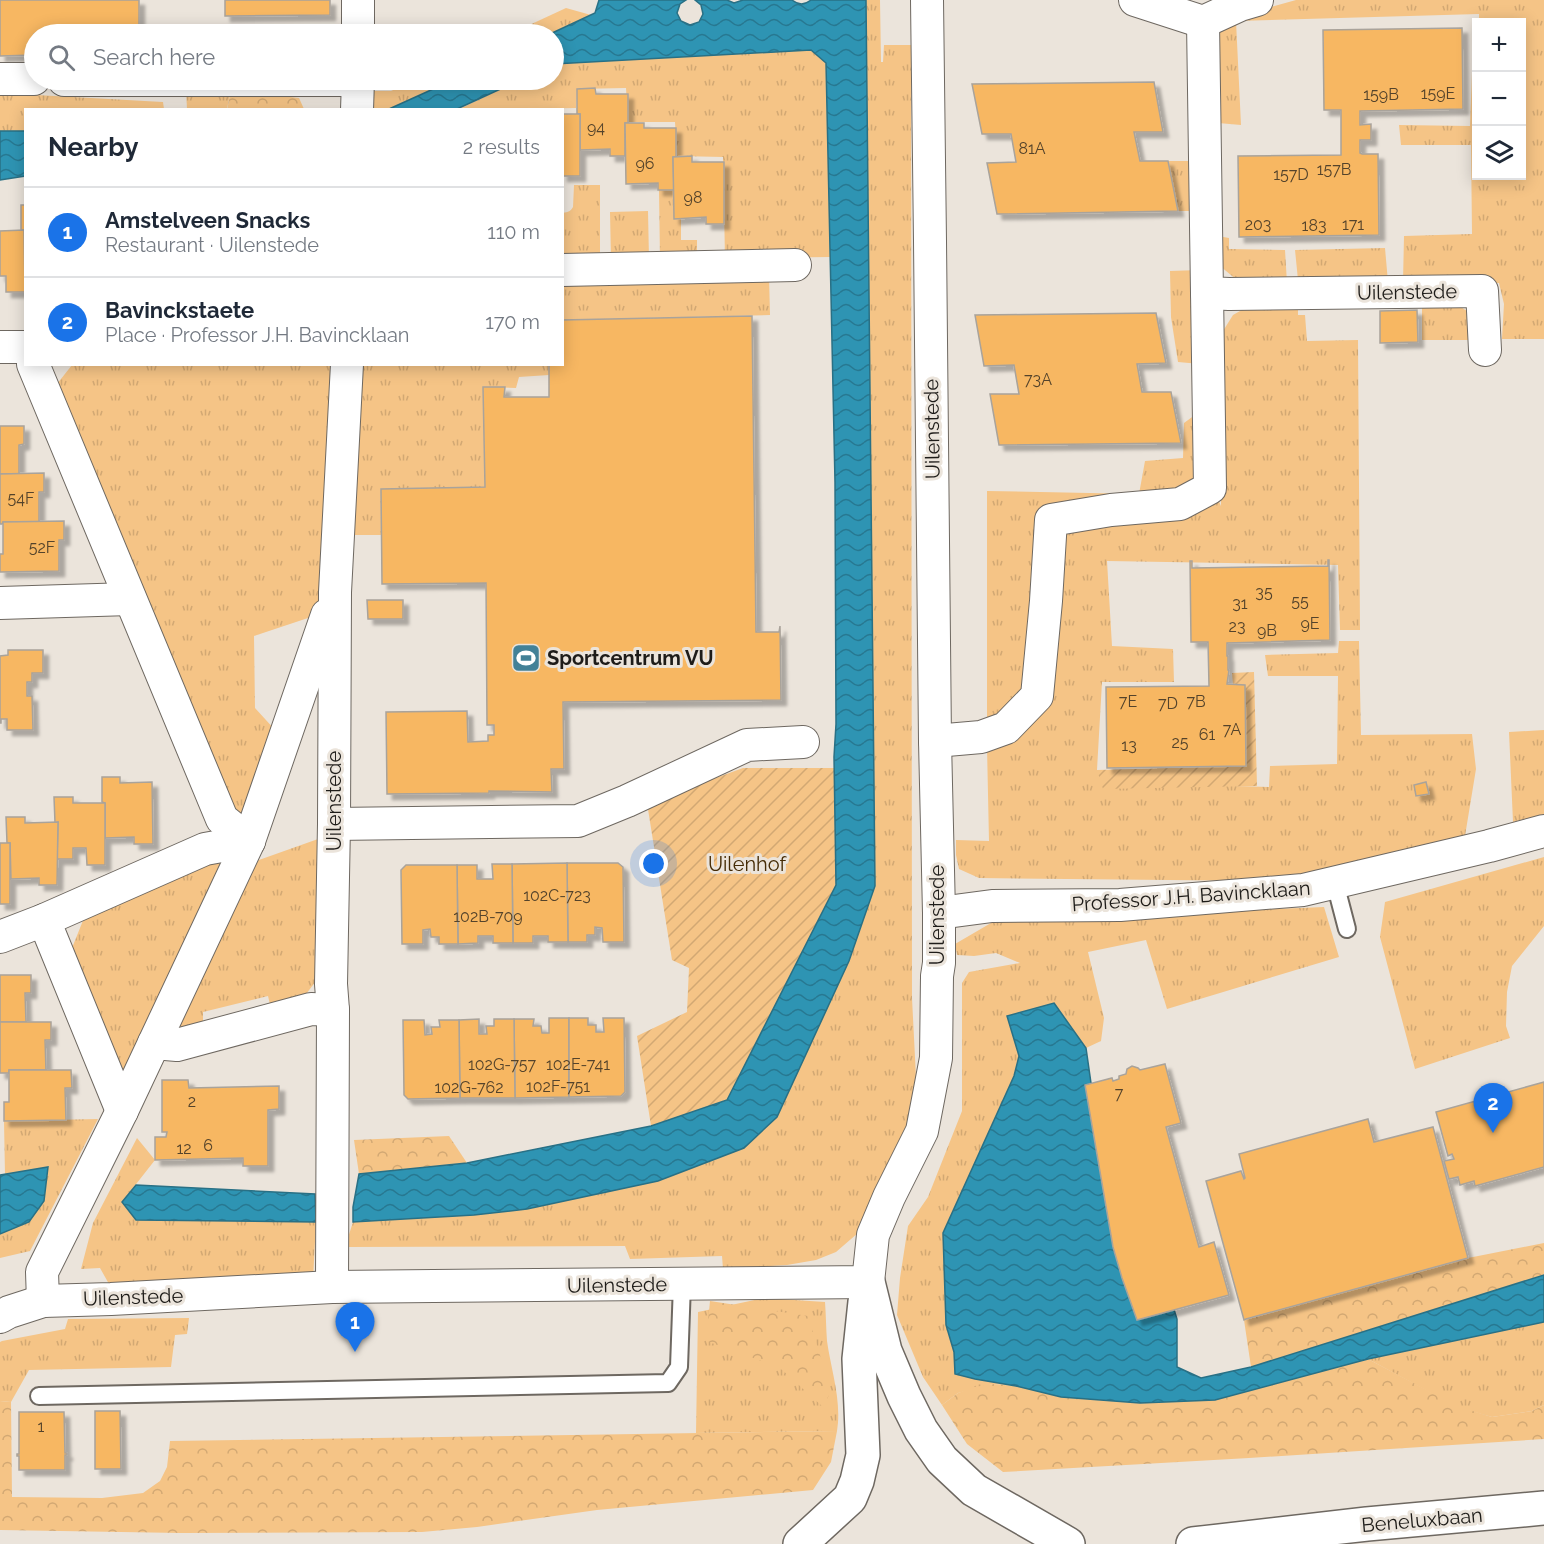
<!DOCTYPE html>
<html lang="en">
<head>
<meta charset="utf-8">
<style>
	body { margin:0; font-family:Raleway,sans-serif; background:#f6f6f7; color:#1f2937 }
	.controls { position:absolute; right:18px; top:18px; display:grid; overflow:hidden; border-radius:0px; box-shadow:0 3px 15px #0003 }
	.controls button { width:54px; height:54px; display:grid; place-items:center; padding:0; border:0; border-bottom:2px solid #e0e1e3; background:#fff; color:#1f2937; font:30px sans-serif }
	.you { position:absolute; left:654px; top:864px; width:21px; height:21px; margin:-15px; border:4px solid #fff; border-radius:50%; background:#1a73e8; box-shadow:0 0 0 9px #1a73e833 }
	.badge { display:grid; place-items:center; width:39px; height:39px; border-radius:50%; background:#1a73e8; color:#fff; font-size:20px; font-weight:700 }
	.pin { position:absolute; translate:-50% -50px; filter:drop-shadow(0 2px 3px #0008) }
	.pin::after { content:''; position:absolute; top:32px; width:21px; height:18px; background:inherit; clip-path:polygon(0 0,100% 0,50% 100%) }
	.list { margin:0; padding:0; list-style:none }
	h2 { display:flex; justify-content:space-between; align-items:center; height:78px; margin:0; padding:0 24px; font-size:26px }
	h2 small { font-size:20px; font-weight:400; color:#747a83 }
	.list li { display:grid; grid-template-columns:39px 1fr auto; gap:18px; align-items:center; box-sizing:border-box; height:90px; padding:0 24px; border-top:2px solid #e0e1e3 }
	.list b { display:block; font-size:22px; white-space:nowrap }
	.list p { margin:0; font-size:20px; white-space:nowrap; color:#747a83 }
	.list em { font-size:20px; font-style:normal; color:#747a83 }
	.icon { flex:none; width:33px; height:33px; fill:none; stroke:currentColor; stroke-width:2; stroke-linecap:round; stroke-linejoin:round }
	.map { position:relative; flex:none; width:1544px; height:1544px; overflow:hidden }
	.search { position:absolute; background:#fff; box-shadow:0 3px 15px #0003; left:24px; top:24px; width:540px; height:66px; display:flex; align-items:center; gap:15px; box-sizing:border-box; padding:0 21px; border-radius:33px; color:#747a83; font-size:22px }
	.panel { position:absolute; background:#fff; box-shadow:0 3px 15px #0003; left:24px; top:108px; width:540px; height:258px; border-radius:0px }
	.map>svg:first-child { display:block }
	.grass { fill:url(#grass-tufts) }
	.forest { fill:url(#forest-crowns) }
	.garden { fill:url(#garden-furrows) }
	.water { fill:url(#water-waves); stroke:#297085; stroke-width:1.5 }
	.building { fill:#f7b762; stroke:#a9a39b; stroke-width:1.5; filter:url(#shadow) }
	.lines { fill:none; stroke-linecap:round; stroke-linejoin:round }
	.service-casing { stroke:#6e6861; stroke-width:20 }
	.minor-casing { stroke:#6e6861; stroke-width:34 }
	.secondary-casing { stroke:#6e6861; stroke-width:36 }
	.service { stroke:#fff; stroke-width:16 }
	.minor { stroke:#fff; stroke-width:32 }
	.secondary { stroke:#fff; stroke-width:33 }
	.labels { text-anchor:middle; stroke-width:6; stroke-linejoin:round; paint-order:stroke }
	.number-label { font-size:16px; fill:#54432b }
	.street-label { font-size:20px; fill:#1e1c19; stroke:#ebe4db }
	.poi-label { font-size:20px; font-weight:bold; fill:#1e1c19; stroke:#ebe4db; text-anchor:start }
	.park-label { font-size:20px; fill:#452b05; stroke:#ebe4db }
</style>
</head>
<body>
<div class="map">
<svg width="1544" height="1544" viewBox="0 0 1544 1544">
	<defs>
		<pattern id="grass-tufts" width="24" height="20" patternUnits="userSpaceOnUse" patternTransform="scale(1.5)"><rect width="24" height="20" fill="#f5c486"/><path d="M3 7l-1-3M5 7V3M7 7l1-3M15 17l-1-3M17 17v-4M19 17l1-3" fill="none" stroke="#d2a873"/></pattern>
		<pattern id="forest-crowns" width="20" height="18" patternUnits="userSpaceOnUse" patternTransform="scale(1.5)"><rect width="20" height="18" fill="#f5c486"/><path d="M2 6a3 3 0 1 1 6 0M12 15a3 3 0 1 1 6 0" fill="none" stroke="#d2a873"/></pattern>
		<pattern id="garden-furrows" width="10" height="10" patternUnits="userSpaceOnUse" patternTransform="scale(1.5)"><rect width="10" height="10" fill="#f5c486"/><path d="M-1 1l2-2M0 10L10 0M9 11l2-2" fill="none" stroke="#d2a873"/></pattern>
		<pattern id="water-waves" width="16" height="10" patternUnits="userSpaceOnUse" patternTransform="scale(1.5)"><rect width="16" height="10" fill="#2e94b3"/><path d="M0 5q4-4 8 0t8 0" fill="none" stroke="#277891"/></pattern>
		<filter id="shadow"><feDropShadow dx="5.5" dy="5.5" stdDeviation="1.5" flood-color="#0004"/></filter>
	</defs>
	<rect width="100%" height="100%" fill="#ebe4db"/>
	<g class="grass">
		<polygon points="866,0 880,0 881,62 883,62 884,45 911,45 912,998 917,1097 891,1174 858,1233 836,1252 816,1260 787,1265 723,1269 722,1256 630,1259 625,1246 345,1247 353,1222 474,1215 527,1209 658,1181 875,886"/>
		<polygon points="1296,0 1544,0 1544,339 1502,339 1504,304 1499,283 1432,284 1403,282 1404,236 1472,234 1471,145 1401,145 1399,125 1470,126 1472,72 1476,40 1476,176 1522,176 1522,22 1479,22 1479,14 1236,21 1241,125 1218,123 1215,27 1257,11"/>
		<polygon points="566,8 591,15 550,34 510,34"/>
		<polygon points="811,50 826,63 831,257 725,258 723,157 677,156 675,122 628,122 626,88 577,89 576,108 457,110 520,80 554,80 554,64"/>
		<polygon points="415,80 453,80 389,109 368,110 368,91 391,91"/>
		<polygon points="186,90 231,90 227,109 187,109"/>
		<polygon points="0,93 163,102 164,109 26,110 25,131 0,131"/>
		<polygon points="1168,161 1200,161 1198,211 1178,211"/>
		<path d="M574,185H600V259L564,260L563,213C568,212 571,211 573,207Z"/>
		<polygon points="659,190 674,190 681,218 681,240 697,240 697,258 660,259"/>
		<polygon points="648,211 649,259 611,259 610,212"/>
		<polygon points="1218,236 1229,238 1229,249 1285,250 1287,283 1243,285 1220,266"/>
		<polygon points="1385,248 1388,282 1298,280 1295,250"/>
		<polygon points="1199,270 1200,364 1178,362 1171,317 1170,271"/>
		<polygon points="769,275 770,315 563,320 562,276"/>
		<polygon points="1454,303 1472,314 1472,340 1422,340 1422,304"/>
		<polygon points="1247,307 1298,308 1298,315 1305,315 1307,341 1358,340 1360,630 1340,630 1338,565 1107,561 1112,646 1173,649 1174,682 1102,682 1097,770 1165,784 1269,787 1270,766 1337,764 1338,676 1268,676 1265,655 1338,653 1339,641 1359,641 1361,735 1472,734 1476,769 1465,836 1326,870 1270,881 979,878 959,869 956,855 956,840 989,841 987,747 987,491 1139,494 1145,461 1183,458 1184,423 1203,409 1199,458 1221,506 1220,395 1223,331 1233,315"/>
		<polygon points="72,365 332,365 320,614 254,636 255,708 276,731 245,820 232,813 53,389"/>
		<polygon points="363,365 549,365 549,375 519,377 516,388 483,387 485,487 381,489 381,535 352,535"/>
		<polygon points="1544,730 1544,814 1513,822 1509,732"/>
		<polygon points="318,839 316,981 300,1002 272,1013 268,996 203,1012 203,1031 174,1032 248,864"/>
		<polygon points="1544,857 1544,926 1512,966 1507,992 1506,1026 1510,1038 1415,1069 1380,937 1385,902"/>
		<polygon points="210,858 221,863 120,1080 70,953 86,913"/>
		<polygon points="1324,907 1339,957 1167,1009 1146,940 1088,952 1104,1018 1101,1041 1086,1048 1054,1003 1019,1056 1014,1076 943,1233 946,1325 954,1352 955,1373 975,1379 1016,1386 993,1384 958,1393 942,1405 923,1377 897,1315 900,1278 908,1226 928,1197 962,1111 962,983 969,972 1020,963 996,953 974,956 957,955 955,944 991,923 1005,920"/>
		<polygon points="98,1119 30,1251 0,1258 0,1234 29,1222 48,1168 5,1175 4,1121"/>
		<polygon points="137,1138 155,1160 122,1202 136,1220 316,1222 313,1280 109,1284 100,1268 81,1269 93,1223"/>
		<path d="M764,1298L825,1302C826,1315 826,1328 827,1341C831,1370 842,1401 837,1431L696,1433L698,1312Z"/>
		<polygon points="189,1318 187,1334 175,1335 171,1367 29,1370 11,1402 0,1401 0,1342 2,1341 65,1329 68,1319"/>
		<polygon points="1544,1322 1544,1405 1532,1411 1492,1417 1457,1407 1368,1359"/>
	</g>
	<g class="forest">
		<polygon points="231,90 299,98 304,109 227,110"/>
		<polygon points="449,1136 467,1163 359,1174 354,1140"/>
		<polygon points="1544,1243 1544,1275 1251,1367 1244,1320 1468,1258"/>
		<polygon points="710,1301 808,1316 831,1391 823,1407 779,1367 706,1341"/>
		<polygon points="1368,1359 1457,1406 1492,1417 1532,1411 1544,1405 1544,1439 1249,1458 1003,1472 967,1444 942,1405 958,1393 974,1387 993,1384 1016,1386 1061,1397 1140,1403 1215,1400"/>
		<polygon points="0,1401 11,1402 12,1497 102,1498 143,1493 160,1481 167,1467 170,1441 837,1431 831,1462 813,1490 597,1510 477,1527 422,1532 181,1533 0,1530"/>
	</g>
	<g class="garden">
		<polygon points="1254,672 1257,786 1103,789 1097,770 1246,766 1245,686 1233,685 1232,673"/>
		<polygon points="743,768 842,768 836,885 727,1100 651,1126 637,1036 687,1012 689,968 672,960 647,803"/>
	</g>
	<g class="water">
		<path d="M599,0H686L680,4L677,13L681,21L690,25L699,22L703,14L701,5L695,0H727L734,3L743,0H792C798,5 805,5 811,0H866L875,886L849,961L777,1117L744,1148L658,1181L527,1209L474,1215L353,1222V1207L359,1174L467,1163L651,1126L727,1100L836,885L834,757L836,724L835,482L826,63L811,50L554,64V34H550L595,13Z"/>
		<polygon points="453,80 520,80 457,109 389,109"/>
		<polygon points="0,131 25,131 25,176 0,180"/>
		<polygon points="1054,1003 1086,1048 1091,1083 1134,1293 1173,1306 1177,1319 1177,1367 1201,1378 1251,1367 1544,1275 1544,1322 1368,1359 1215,1400 1140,1403 1061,1397 1016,1386 975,1379 955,1374 954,1352 946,1325 943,1233 1014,1076 1019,1056 1007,1016"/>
		<polygon points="48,1167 44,1201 29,1222 0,1234 0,1175"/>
		<polygon points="136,1185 315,1194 316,1222 136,1220 122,1202"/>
	</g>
	<g class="building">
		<polygon points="0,0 139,0 139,34 34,34 34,55 0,56"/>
		<polygon points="225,0 330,0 330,15 225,16"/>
		<polygon points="1462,28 1463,109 1360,111 1360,125 1371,124 1371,140 1360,140 1360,153 1362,154 1378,154 1379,235 1239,237 1238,156 1341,155 1341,110 1324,110 1323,30"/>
		<polygon points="1154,82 1163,132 1134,132 1140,161 1168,161 1178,211 997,214 987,163 1016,162 1011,134 982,134 972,84"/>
		<polygon points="595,88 596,94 628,94 628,123 625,123 625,156 610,156 610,149 580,150 580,114 577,114 577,89"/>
		<rect x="562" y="114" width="18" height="62"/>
		<polygon points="625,123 644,123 644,128 676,128 676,157 673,157 674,190 658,190 658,183 626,184"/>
		<polygon points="692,156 692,162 724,162 724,224 706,224 706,217 674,219 673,157"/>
		<polygon points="21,205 26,205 26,267 24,230 21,230"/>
		<polygon points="24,230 25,292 6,292 6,276 0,276 0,231"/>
		<polygon points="1417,310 1418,342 1380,343 1380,311"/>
		<polygon points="1156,313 1166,363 1137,364 1142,392 1171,392 1181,443 999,445 990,394 1019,394 1014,365 984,366 975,315"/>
		<polygon points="752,316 756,632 779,632 780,626 781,700 563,702 564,769 551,769 552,792 489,791 489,793 387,794 386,712 467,711 468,742 488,741 488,735 494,735 494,725 487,725 486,583 382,584 381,489 485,487 483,387 505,387 504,397 549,397 549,364 562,364 562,320"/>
		<polygon points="0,426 24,426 24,444 19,445 19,474 0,474"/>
		<polygon points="44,473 44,492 39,492 39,522 3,522 2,524 0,524 0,474"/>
		<polygon points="64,521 64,540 59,540 59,571 0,572 0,554 3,554 3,522"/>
		<polygon points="1328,560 1329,560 1330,640 1227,643 1227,656 1228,656 1228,670 1229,670 1227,684 1245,685 1246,766 1107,768 1106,687 1209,686 1208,642 1191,642 1190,561 1192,561 1192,568 1328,566"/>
		<polygon points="367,600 403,600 403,619 368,619"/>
		<polygon points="8,650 43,650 43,673 32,673 32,682 27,682 27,696 32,696 33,730 7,730 7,719 1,719 1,723 0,723 0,656 8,655"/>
		<polygon points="102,777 120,777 120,783 152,782 153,844 134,844 134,837 105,838 105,803 102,802"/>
		<polygon points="1426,782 1429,794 1416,796 1414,785"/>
		<polygon points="54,797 73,797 73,803 105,803 105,865 87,865 86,848 73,848 73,859 57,859 58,822 55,823"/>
		<polygon points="6,817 25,817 25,823 58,822 57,885 39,885 39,878 11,879 10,843 7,843"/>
		<rect x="0" y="843" width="10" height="61"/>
		<polygon points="567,863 618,863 623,867 624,942 603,942 602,928 595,927 595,935 587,935 587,942 568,942"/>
		<polygon points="567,863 568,942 548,942 548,936 533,936 533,943 513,943 512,864"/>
		<polygon points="492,864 512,864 513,943 493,943 493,936 478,936 478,943 458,944 457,865 477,865 477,879 493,879"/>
		<polygon points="406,865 457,865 458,944 439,944 439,937 431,937 430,929 423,930 423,944 402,944 401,870"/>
		<polygon points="0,975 31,975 31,993 25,993 26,1022 0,1022"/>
		<polygon points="549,1018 569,1018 569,1097 515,1098 514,1019 534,1019 533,1026 541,1026 542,1033 549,1033"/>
		<polygon points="569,1018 588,1018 588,1025 596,1025 596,1032 604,1032 603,1018 624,1018 625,1092 621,1096 569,1097"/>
		<polygon points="479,1019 479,1034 487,1034 486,1026 494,1026 494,1019 514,1019 515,1098 460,1098 459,1020"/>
		<polygon points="403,1020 424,1020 425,1035 432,1034 431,1027 440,1027 439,1020 459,1020 460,1098 408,1099 404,1095"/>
		<polygon points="0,1022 51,1022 51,1040 45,1040 46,1070 9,1070 9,1073 0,1073"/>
		<polygon points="1165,1064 1181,1123 1166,1127 1199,1247 1214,1242 1229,1295 1137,1320 1122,1278 1113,1247 1085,1085 1112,1078 1113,1081 1119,1079 1119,1076 1126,1074 1127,1069 1132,1066 1138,1068 1140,1070"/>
		<polygon points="9,1070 71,1070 72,1088 65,1088 66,1120 4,1121 4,1102 9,1102"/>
		<polygon points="162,1080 188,1080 189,1088 279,1086 279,1109 268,1110 268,1166 243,1166 243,1158 155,1160 155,1137 166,1137 167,1132 162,1132"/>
		<polygon points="1544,1082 1544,1167 1475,1186 1474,1181 1460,1185 1458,1177 1449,1179 1444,1161 1454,1159 1452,1154 1448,1156 1436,1112"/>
		<polygon points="1368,1119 1374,1142 1433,1127 1468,1258 1246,1319 1244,1320 1206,1181 1241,1171 1244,1179 1245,1178 1239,1154"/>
		<polygon points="95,1411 120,1411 121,1469 95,1469"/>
		<polygon points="19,1412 64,1412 65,1453 67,1453 67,1455 65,1455 65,1470 19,1470 19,1456 17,1456 17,1454 19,1454"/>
	</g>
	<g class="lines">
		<g class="service-casing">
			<g id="service">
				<polyline points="1335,883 1347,929"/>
				<polyline points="39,1396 668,1383 679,1367 682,1284"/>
			</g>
		</g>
		<g class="minor-casing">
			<g id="minor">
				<polyline points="1135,0 1203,22 1240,5 1257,0"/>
				<polyline points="1203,22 1207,293 1229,294 1482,291 1485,350"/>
				<polyline points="358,34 358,0"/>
				<polyline points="0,79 34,79"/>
				<polyline points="64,80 358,80"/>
				<polyline points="357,110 358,80"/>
				<polyline points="562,270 795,265"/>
				<polyline points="0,347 26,347"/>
				<polyline points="33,364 222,819 249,841"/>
				<polyline points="0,603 130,599"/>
				<polyline points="935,741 981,737 1006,728 1037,696 1046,601 1051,520 1111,510 1180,504 1210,488 1207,293"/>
				<polyline points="334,824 578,821 627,801 747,745 803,742"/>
				<polyline points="939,913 992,906 1120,905 1303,890 1489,846 1544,831"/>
				<polyline points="44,920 122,1111"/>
				<polyline points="0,937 44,920 205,849 249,841"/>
				<polyline points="154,1043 177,1045 311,1009 333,1010"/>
				<polyline points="332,1287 333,1010 331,984 334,824 335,592 347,364"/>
				<polyline points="43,1301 42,1272 122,1111 249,841 327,615"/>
				<polyline points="0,1317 9,1312 43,1301 111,1299 332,1287 868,1282 873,1235 889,1197 922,1131 936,1058 937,976 939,963 939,913 935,741 930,241 927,0"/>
			</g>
		</g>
		<g class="secondary-casing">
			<g id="secondary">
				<polyline points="868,1282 885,1351 904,1396 921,1430 942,1460 974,1490 1068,1544"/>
				<polyline points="800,1544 850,1498 857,1481 863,1455 859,1359 865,1302"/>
				<polyline points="1193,1544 1367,1524 1544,1508"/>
			</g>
		</g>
		<use href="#service" class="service"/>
		<use href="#minor" class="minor"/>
		<use href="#secondary" class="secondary"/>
	</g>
	<defs>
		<g id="stadium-square" transform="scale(1.5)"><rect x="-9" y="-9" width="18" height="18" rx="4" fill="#438197" stroke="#ebe4db"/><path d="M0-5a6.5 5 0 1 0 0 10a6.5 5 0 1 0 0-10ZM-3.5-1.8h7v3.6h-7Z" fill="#fff"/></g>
	</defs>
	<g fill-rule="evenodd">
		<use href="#stadium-square" x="526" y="658"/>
	</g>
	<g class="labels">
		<g class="number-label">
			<text x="1438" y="99">159E</text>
			<text x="1381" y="100">159B</text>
			<text x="596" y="133">94</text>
			<text x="1032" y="154">81A</text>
			<text x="645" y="169">96</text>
			<text x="1334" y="175">157B</text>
			<text x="1291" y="180">157D</text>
			<text x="693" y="203">98</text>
			<text x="1258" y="230">203</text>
			<text x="1353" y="230">171</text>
			<text x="1314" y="231">183</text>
			<text x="1038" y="385">73A</text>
			<text x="21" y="504">54F</text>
			<text x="42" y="553">52F</text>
			<text x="1264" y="598">35</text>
			<text x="1300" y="607">55</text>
			<text x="1240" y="609">31</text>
			<text x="1310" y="629">9E</text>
			<text x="1237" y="632">23</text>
			<text x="1267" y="636">9B</text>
			<text x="1128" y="707">7E</text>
			<text x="1196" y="707">7B</text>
			<text x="1168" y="709">7D</text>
			<text x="1232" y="735">7A</text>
			<text x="1207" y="740">61</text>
			<text x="1180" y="748">25</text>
			<text x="1129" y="751">13</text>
			<text x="557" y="901">102C-723</text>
			<text x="488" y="922">102B-709</text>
			<text x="502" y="1070">102G-757</text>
			<text x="578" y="1070">102E-741</text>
			<text x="558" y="1092">102F-751</text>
			<text x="469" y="1093">102G-762</text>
			<text x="1119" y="1099">7</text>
			<text x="192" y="1107">2</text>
			<text x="208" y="1151">6</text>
			<text x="184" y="1154">12</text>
			<text x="41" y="1432">1</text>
		</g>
		<g class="street-label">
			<text transform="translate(1407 292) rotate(-1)" y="7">Uilenstede</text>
			<text transform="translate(932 429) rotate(-91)" y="7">Uilenstede</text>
			<text transform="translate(334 801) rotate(-90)" y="7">Uilenstede</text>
			<text transform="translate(1191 896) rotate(-4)" y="7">Professor J.H. Bavincklaan</text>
			<text transform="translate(937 915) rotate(-90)" y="7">Uilenstede</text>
			<text transform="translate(617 1285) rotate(-1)" y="7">Uilenstede</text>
			<text transform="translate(133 1297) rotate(-2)" y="7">Uilenstede</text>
			<text transform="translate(1422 1520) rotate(-5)" y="7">Beneluxbaan</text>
		</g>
		<g class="poi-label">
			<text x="547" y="665">Sportcentrum VU</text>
		</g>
		<g class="park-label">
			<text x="747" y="871">Uilenhof</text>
		</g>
	</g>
</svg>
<div class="controls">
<button>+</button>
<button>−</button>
<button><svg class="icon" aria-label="layers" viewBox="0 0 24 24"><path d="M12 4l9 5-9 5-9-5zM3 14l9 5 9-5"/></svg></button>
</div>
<div class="you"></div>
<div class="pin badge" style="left:355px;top:1352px">1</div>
<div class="pin badge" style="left:1493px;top:1133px">2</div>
<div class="search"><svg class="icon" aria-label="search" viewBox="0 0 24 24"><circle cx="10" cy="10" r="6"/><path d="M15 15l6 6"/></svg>Search here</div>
<section class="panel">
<h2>Nearby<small>2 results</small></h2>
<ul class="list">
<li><span class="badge">1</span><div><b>Amstelveen Snacks</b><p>Restaurant · Uilenstede</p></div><em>110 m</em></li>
<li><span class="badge">2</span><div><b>Bavinckstaete</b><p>Place · Professor J.H. Bavincklaan</p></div><em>170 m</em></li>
</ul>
</section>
</div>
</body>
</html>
